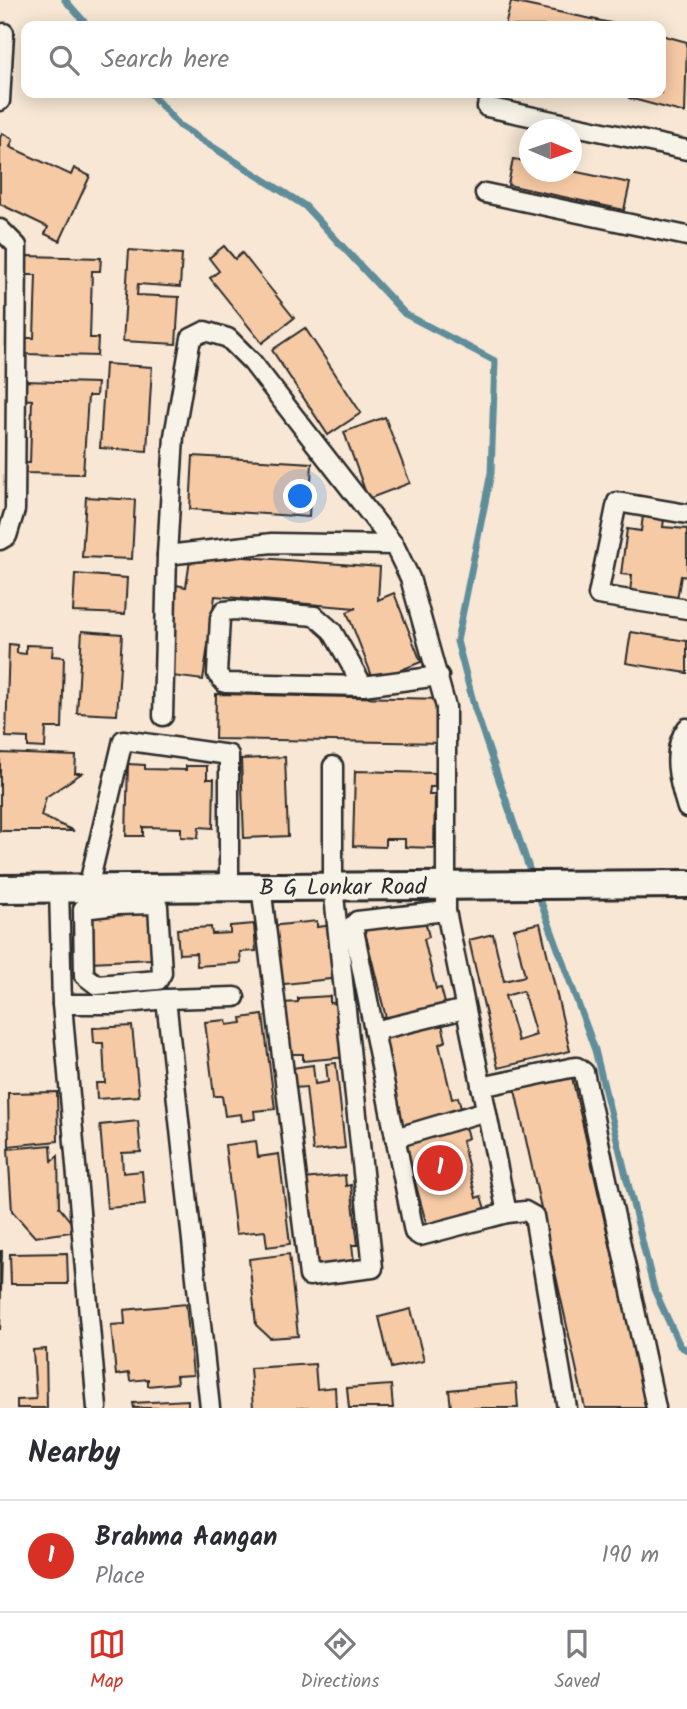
<!DOCTYPE html>
<html lang="en">
<head>
<meta charset="utf-8">
<style>
	body { margin:0; font-family:Kalam,sans-serif; background:#f2f2f3; color:#2b2b33 }
	.compass { position:absolute; left:519px; top:119px; width:63px; height:63px; border-radius:50%; background:#fff; box-shadow:0 4px 18px #0003; rotate:92deg }
	.you { position:absolute; left:301px; top:497px; width:24px; height:24px; margin:-18px; border:5px solid #fff; border-radius:50%; background:#1a73e8; box-shadow:0 0 0 10px #1a73e833 }
	.badge { display:grid; place-items:center; width:46px; height:46px; border-radius:50%; background:#d93025; color:#fff; font-size:23px; font-weight:700 }
	.pin { position:absolute; translate:-50% -50%; border:4px solid #fff; box-shadow:0 2px 7px #0006 }
	.list { margin:0; padding:0; list-style:none }
	h2 { display:flex; justify-content:space-between; align-items:center; height:91px; margin:0; padding:0 28px; font-size:30px }
	h2 small { font-size:23px; font-weight:400; color:#7c7c81 }
	.list li { display:grid; grid-template-columns:46px 1fr auto; gap:21px; align-items:center; box-sizing:border-box; height:112px; padding:0 28px; border-top:2px solid #e1e1e2 }
	.list b { display:block; font-size:26px; white-space:nowrap }
	.list p { margin:0; font-size:23px; white-space:nowrap; color:#7c7c81 }
	.list em { font-size:23px; font-style:normal; color:#7c7c81 }
	.icon { flex:none; width:38px; height:38px; fill:none; stroke:currentColor; stroke-width:2; stroke-linecap:round; stroke-linejoin:round }
	.map { position:relative; flex:none; width:687px; height:1408px; overflow:hidden }
	.search { position:absolute; background:#fff; box-shadow:0 4px 18px #0003; left:21px; right:21px; top:21px; height:77px; display:flex; align-items:center; gap:18px; box-sizing:border-box; padding:0 24px; border-radius:14px; color:#7c7c81; font-size:26px }
	.sheet { height:203px; background:#fff }
	nav { display:flex; justify-content:space-around; align-items:center; box-sizing:border-box; height:98px; border-top:2px solid #e1e1e2; background:#fff; font-size:19px; color:#7c7c81 }
	nav a { display:grid; justify-items:center; gap:4px }
	nav .on { color:#d93025 }
	.map>svg:first-child { display:block }
	.lines { fill:none; stroke-linecap:round; stroke-linejoin:round }
	.stream { stroke:#608d9a; stroke-width:7 }
	.building { fill:#f6caa5; stroke:#2b2b2b; stroke-width:2; fill-rule:evenodd }
	.street-casing { stroke:#2b2b2b; stroke-width:23 }
	.secondary-casing { stroke:#2b2b2b; stroke-width:32 }
	.street { stroke:#f7f3e8; stroke-width:18 }
	.secondary { stroke:#f7f3e8; stroke-width:26 }
	.labels { text-anchor:middle; stroke-width:6; stroke-linejoin:round; paint-order:stroke }
	.street-label { font-size:23px; fill:#2b2b2b; stroke:#f7f3e8 }
</style>
</head>
<body>
<div class="map">
<svg width="687" height="1408" viewBox="0 0 687 1408">
	<rect width="100%" height="100%" fill="#f7e7d4"/>
	<filter id="ink" filterUnits="userSpaceOnUse"><feTurbulence type="fractalNoise" baseFrequency=".0143" numOctaves="2"/><feDisplacementMap in="SourceGraphic" scale="14" xChannelSelector="R" yChannelSelector="G"/><feConvolveMatrix kernelMatrix="1 2 1 2 8 2 1 2 1" color-interpolation-filters="sRGB"/></filter>
	<g filter="url(#ink)">
		<g class="lines">
			<g class="stream">
				<polyline points="65,0 88,26"/>
				<polyline points="150,93 180,126 305,206 405,314 495,361 491,473 457,641 475,709 533,880"/>
				<polyline points="537,891 595,1050 654,1289 680,1346 687,1350"/>
			</g>
		</g>
		<g class="building">
			<polygon points="511,2 625,26 505,26"/>
			<polygon points="661,35 687,42 685,113 629,98 630,93 661,93"/>
			<polygon points="2,133 13,139 10,147 71,175 74,168 90,176 60,241 45,234 48,227 0,204 0,138"/>
			<polygon points="513,159 530,162 530,172 572,171 630,183 624,210 508,185"/>
			<polygon points="224,246 235,259 242,253 294,318 262,343 210,278 219,271 209,258"/>
			<polygon points="129,250 182,254 180,287 138,284 137,295 179,297 176,344 123,341"/>
			<polygon points="27,256 101,258 100,271 92,271 90,338 98,338 97,356 26,354 26,338 34,338 36,275 26,275"/>
			<polygon points="305,328 361,413 328,435 272,350"/>
			<polygon points="105,364 152,367 147,451 100,448"/>
			<polygon points="23,381 97,383 96,396 88,396 83,474 22,473 22,463 30,463 32,400 22,399"/>
			<polygon points="385,417 410,483 368,499 344,432"/>
			<polygon points="193,456 312,463 309,517 190,509"/>
			<polygon points="86,497 135,500 132,559 82,557"/>
			<polygon points="643,516 664,519 663,527 687,529 687,577 681,576 677,599 630,592 632,575 621,574 627,529 641,531"/>
			<polygon points="191,553 380,567 378,600 394,593 421,662 374,681 347,612 356,608 215,596 203,680 164,675 176,585 186,587"/>
			<polygon points="75,574 127,578 125,614 73,612"/>
			<polygon points="82,631 122,634 117,715 77,713"/>
			<polygon points="631,632 687,641 687,673 626,663"/>
			<polygon points="9,644 17,645 17,653 26,654 26,645 53,646 52,656 64,657 62,728 46,728 45,748 28,747 28,738 6,737"/>
			<polygon points="216,694 444,699 444,743 215,739"/>
			<polygon points="0,753 76,756 75,773 82,773 46,797 41,816 74,831 0,831"/>
			<polygon points="285,757 288,836 244,838 241,759"/>
			<polygon points="128,764 145,765 145,769 186,770 186,766 207,766 207,779 214,779 213,828 199,827 198,838 181,837 181,828 143,827 143,836 126,836"/>
			<polygon points="355,771 435,773 435,787 430,787 429,795 435,795 434,848 405,847 405,839 385,839 385,847 353,846"/>
			<polygon points="150,907 152,959 90,962 86,911"/>
			<polygon points="424,916 429,937 424,939 436,989 441,988 446,1007 387,1022 364,928"/>
			<polygon points="317,921 317,927 333,925 339,978 276,985 270,926"/>
			<path d="M540,923L570,1051L498,1068L469,940L493,934L504,981L525,976L514,929ZM523,991L536,1035L518,1041L505,996Z"/>
			<polygon points="254,924 256,951 240,952 241,963 197,966 196,953 179,954 177,929 211,927 212,934 230,933 230,926"/>
			<polygon points="330,996 330,1003 343,1002 347,1057 303,1061 303,1054 287,1054 283,1003 298,1002 298,998"/>
			<polygon points="263,1015 275,1109 254,1111 255,1119 242,1121 241,1114 225,1116 222,1096 214,1096 205,1022 226,1020 227,1025 242,1023 241,1018"/>
			<polygon points="442,1024 446,1041 439,1044 452,1099 458,1097 462,1112 404,1132 381,1039"/>
			<polygon points="132,1026 139,1096 97,1099 96,1083 105,1083 103,1043 94,1043 93,1028"/>
			<polygon points="336,1063 345,1148 313,1151 306,1087 294,1088 292,1068 313,1065 315,1084 328,1082 326,1064"/>
			<polygon points="572,1077 647,1408 585,1408 515,1090"/>
			<polygon points="57,1092 58,1141 9,1146 8,1093"/>
			<polygon points="138,1121 141,1152 122,1153 123,1173 142,1171 145,1205 107,1208 100,1125"/>
			<polygon points="464,1122 468,1138 462,1141 476,1198 481,1196 485,1209 427,1226 403,1138"/>
			<polygon points="256,1141 258,1157 279,1154 290,1244 267,1247 265,1231 236,1234 225,1145"/>
			<polygon points="51,1145 52,1161 58,1156 59,1207 78,1231 35,1237 12,1211 8,1149"/>
			<polygon points="345,1175 346,1186 351,1185 358,1245 352,1245 354,1262 313,1267 303,1179"/>
			<polygon points="0,1251 2,1251 0,1330"/>
			<polygon points="67,1253 68,1284 11,1284 10,1254"/>
			<polygon points="289,1254 298,1336 270,1338 256,1325 249,1259"/>
			<polygon points="186,1304 193,1375 176,1376 177,1383 148,1386 148,1379 130,1381 129,1373 116,1375 111,1325 125,1324 124,1310"/>
			<polygon points="411,1309 424,1361 391,1368 379,1317"/>
			<polygon points="46,1349 47,1408 17,1408 17,1400 36,1399 33,1350"/>
			<polygon points="315,1364 317,1389 335,1387 336,1408 253,1408 250,1368"/>
			<polygon points="516,1383 518,1408 451,1408 449,1390"/>
			<polygon points="391,1385 393,1408 349,1408 347,1388"/>
			<polygon points="188,1400 188,1408 134,1408 133,1403"/>
		</g>
		<g class="lines">
			<g class="street-casing">
				<g id="street">
					<polyline points="0,101 4,33"/>
					<polyline points="487,107 687,150"/>
					<polyline points="485,193 687,236"/>
					<polyline points="0,229 17,246 15,510 7,536 0,540"/>
					<polyline points="687,514 617,502 598,595 687,609"/>
					<polyline points="167,555 272,543 394,545 410,578 446,707 446,911 507,1213 525,1211 534,1216 567,1408"/>
					<polyline points="363,686 332,631 315,616 235,610 224,611 220,618 217,674 225,683 363,686 439,676"/>
					<polyline points="163,716 167,555 174,436 191,338 205,331 228,338 252,362 394,545"/>
					<path d="M687,728C670,750 679,783 687,808"/>
					<polyline points="261,886 309,1276 373,1268 333,886 333,766"/>
					<polyline points="88,888 123,740 229,755 229,887"/>
					<polyline points="116,888 117,905 153,904 158,906 162,973 158,980 97,985 84,975 83,909 117,905"/>
					<polyline points="59,889 62,1004 116,1004 166,999 210,1408"/>
					<polyline points="446,911 357,921 353,925 414,1232 420,1236 507,1213"/>
					<polyline points="166,999 235,997"/>
					<polyline points="62,1004 97,1408"/>
					<polyline points="374,1031 465,1009"/>
					<polyline points="481,1087 570,1068 577,1067 584,1072 656,1408"/>
					<polyline points="395,1138 486,1111"/>
				</g>
			</g>
			<g class="secondary-casing">
				<g id="secondary">
					<path id="s1" d="M0,889L687,884"/>
				</g>
			</g>
			<use href="#street" class="street"/>
			<use href="#secondary" class="secondary"/>
		</g>
	</g>
	<g class="labels">
		<g class="street-label">
			<text dy="8" stroke="none"><textPath href="#s1" startOffset="343">B G Lonkar Road</textPath></text>
		</g>
	</g>
</svg>
<svg class="compass" viewBox="-18 -18 36 36"><path d="M0-13l5 13h-10z" fill="#e53935"/><path d="M0 13l5-13h-10z" fill="#7c7c81"/></svg>
<div class="you"></div>
<div class="pin badge" style="left:440px;top:1168px">1</div>
<div class="search"><svg class="icon" aria-label="search" viewBox="0 0 24 24"><circle cx="10" cy="10" r="6"/><path d="M15 15l6 6"/></svg>Search here</div>
</div>
<section class="sheet">
<h2>Nearby<small></small></h2>
<ul class="list">
<li><span class="badge">1</span><div><b>Brahma Aangan</b><p>Place</p></div><em>190 m</em></li>
</ul>
</section>
<nav>
<a class="on"><svg class="icon" aria-label="map" viewBox="0 0 24 24"><path d="M3 6l6-2 6 2 6-2v14l-6 2-6-2-6 2zM9 4v14M15 6v14"/></svg>Map</a>
<a><svg class="icon" aria-label="directions" viewBox="0 0 24 24"><path d="M12 3l9 9-9 9-9-9zM9 14v-3h6M13 9l2 2-2 2"/></svg>Directions</a>
<a><svg class="icon" aria-label="saved" viewBox="0 0 24 24"><path d="M7 4h10v16l-5-4-5 4z"/></svg>Saved</a>
</nav>
</body>
</html>
